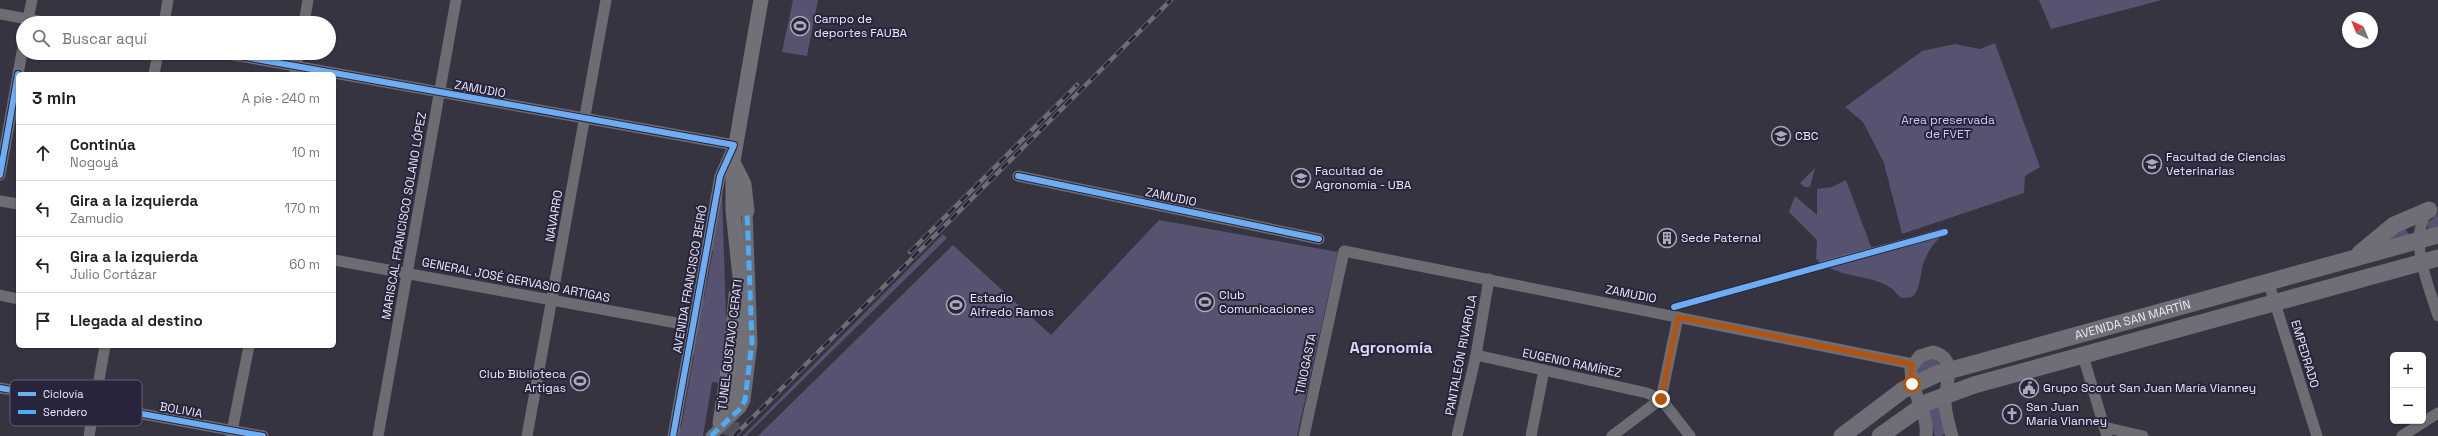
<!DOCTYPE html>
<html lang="es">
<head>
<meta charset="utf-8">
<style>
	body { margin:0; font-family:"Space Grotesk",sans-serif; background:#f2f2f2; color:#222 }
	.controls { position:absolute; right:12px; bottom:12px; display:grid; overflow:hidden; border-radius:6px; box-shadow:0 1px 3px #0004 }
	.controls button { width:36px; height:36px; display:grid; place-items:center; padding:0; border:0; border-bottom:1px solid #e0e0e0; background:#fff; color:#222; font:20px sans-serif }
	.compass { position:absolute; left:2342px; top:12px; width:36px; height:36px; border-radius:50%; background:#fff; box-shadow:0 1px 3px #0004; rotate:317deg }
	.stop { position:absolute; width:12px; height:12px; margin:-9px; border:3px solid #b45309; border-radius:50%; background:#fff }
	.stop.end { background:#b45309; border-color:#fff; box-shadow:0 1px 4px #0008 }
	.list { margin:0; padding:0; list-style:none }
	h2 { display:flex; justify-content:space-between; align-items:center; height:52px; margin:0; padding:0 16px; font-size:17px }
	h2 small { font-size:13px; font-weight:400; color:#767676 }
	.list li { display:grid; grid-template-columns:26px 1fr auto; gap:12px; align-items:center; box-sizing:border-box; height:56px; padding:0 16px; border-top:1px solid #e0e0e0 }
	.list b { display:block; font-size:15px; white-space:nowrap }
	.list p { margin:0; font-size:13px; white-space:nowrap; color:#767676 }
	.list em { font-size:13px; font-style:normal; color:#767676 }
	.icon { flex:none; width:22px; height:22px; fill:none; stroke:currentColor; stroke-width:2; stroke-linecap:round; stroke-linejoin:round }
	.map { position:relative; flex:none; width:2438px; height:436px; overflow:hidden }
	.search { position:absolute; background:#fff; box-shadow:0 1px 3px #0004; left:16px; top:16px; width:320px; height:44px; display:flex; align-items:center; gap:10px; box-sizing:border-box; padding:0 14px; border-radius:22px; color:#767676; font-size:15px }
	.panel { position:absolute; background:#fff; box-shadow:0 1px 3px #0004; left:16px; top:72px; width:320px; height:276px; border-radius:6px }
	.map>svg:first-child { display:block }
	.green { fill:#575270 }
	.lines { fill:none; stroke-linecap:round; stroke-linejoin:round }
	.secondary-tunnel { stroke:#514f5c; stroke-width:15; stroke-dasharray:15 8; stroke-linecap:butt }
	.pedestrian { stroke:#6d6c72; stroke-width:8 }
	.minor { stroke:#6d6c72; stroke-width:11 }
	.tertiary { stroke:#6d6c72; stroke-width:13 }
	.secondary { stroke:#717076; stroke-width:15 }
	.primary { stroke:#6f6e76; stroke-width:17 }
	.rail-casing { stroke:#6e6d75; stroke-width:4.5 }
	.rail { stroke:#28243c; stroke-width:3; stroke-dasharray:9; stroke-linecap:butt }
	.quiet { stroke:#49aef6; stroke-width:5; stroke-dasharray:10 5; stroke-linecap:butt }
	.cycleway-casing { stroke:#28243c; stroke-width:8 }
	.cycleway { stroke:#6dadf4; stroke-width:6 }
	.route { stroke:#b45309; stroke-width:5 }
	.labels { text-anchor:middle; stroke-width:4; stroke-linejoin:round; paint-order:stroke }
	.poi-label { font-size:12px; fill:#eae8f9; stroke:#28243c; text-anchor:start }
	.street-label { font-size:12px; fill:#eae8f9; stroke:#28243c }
	.park-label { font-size:12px; fill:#d0c7ff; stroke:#28243c }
	.district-label { font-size:16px; font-weight:bold; fill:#dcd7f7; stroke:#28243c }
	.key { fill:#28243c; stroke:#625f75; stroke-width:1 }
	.key-label { font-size:11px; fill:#eae8f9 }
</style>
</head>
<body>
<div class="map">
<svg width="2438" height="436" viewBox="0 0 2438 436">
	<rect width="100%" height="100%" fill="#363440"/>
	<g class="green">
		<polygon points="793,0 818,0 807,56 782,52"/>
		<polygon points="2039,0 2162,0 2051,29"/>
		<polygon points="1995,43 2040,167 2025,176 2024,193 1902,234 1884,163 1863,122 1845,107 1922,51 1955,44 1980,49"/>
		<polygon points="1815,168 1810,187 1805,187 1800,183"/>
		<path d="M1846,180L1873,252L1945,232C1936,241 1928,250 1924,262C1920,272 1921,290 1912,297L1902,298C1898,296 1895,291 1891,288C1868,273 1841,280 1816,259L1817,240L1789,212L1795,196L1817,215V189L1832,187Z"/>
		<polygon points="722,192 726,318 721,383 712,382 703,436 678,436 678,428 681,428 694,355 691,355 701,299 704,299 713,251 709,250"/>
		<polygon points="2438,214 2438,228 2428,231 2427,223"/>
		<polygon points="1159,220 1338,252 1297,436 758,436 953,245 1051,335"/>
		<polygon points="2404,227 2410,236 2377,246"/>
		<polygon points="943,234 947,238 746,436 743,436"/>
		<polygon points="1934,358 1942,366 1916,375 1923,360"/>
		<polygon points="1939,405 1946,432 1942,436 1935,436 1928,411"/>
	</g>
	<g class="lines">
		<polyline class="secondary-tunnel" points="730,436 736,407"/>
		<polyline class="pedestrian" points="1822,265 1945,232"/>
		<g class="minor">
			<polyline points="0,14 49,23"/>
			<polyline points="27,23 32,0"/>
			<polyline points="164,23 168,0"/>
			<polyline points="304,23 308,0"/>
			<polyline points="223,53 734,145 720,176 673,436"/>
			<polyline points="18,74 23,47"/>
			<polyline points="154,74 158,53"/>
			<polyline points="295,74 299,53"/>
			<polyline points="0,175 18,74"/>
			<polyline points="1018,176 1319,239"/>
			<polyline points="0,201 18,204"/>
			<path d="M2428,211C2407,238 2429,286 2438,316"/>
			<polyline points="334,260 693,326"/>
			<polyline points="2268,281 2317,436"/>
			<polyline points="0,295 18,299"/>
			<polyline points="1476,355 1647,393 1661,399 1690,436"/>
			<polyline points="2083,356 2107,436"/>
			<polyline points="0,388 263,436"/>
			<polyline points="2104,427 2143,436"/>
			<polyline points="89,436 105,346"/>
			<polyline points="231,436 249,346"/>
			<polyline points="378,436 456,0"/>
			<polyline points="527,436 606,0"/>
			<polyline points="711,436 741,408 745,400 752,343 747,211"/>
			<polyline points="1304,436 1344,251 1913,364"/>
			<polyline points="1457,436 1476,355 1489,279"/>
			<polyline points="1531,436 1544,370"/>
			<polyline points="1612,436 1661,399 1678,317"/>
			<polyline points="2402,436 2438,413"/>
		</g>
		<path class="tertiary" d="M1926,436C1929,413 1910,392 1911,368L1920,356L1933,352C1959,359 1945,383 1945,402C1945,413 1949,425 1952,436"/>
		<g class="secondary">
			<polyline points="733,162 744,184 747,211"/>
			<polyline points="736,407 744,315 733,211 733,161 761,0"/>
			<polyline points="720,423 731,350 736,295"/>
		</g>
		<g class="primary">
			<polyline points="2360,253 2394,225 2429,210"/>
			<path id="s1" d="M1842,436L1903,390L1937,374L2438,235"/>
			<polyline points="1880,436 1928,402 1974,385 2438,258"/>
		</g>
		<g class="rail-casing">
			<g id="rail">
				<polyline points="910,252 1077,85"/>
				<polyline points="734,436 1171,0"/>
			</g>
		</g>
		<use href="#rail" class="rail"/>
		<polyline class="quiet" points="711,436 741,408 745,400 752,343 747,211"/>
		<g class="cycleway-casing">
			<g id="cycleway">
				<polyline points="223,53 734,145 720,176 673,436"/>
				<polyline points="0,175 18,74"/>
				<polyline points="1018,176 1319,239"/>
				<polyline points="1674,307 1945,232"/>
				<polyline points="0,388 263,436"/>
			</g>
		</g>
		<use href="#cycleway" class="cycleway"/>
	</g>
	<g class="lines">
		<polyline class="route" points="1661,399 1678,317 1912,364 1911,377 1912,384"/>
	</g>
	<defs>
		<g id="stadium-ring" transform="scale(1)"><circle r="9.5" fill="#28243c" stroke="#aba9b8" stroke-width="1.5"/><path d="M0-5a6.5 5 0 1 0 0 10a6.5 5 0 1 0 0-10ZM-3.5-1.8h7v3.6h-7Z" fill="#aba9b8"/></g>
		<g id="university-ring" transform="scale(1)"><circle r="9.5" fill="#28243c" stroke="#aba9b8" stroke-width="1.5"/><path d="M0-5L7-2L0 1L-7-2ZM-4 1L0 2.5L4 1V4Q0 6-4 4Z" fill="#aba9b8"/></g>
		<g id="building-ring" transform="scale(1)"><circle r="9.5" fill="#28243c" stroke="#aba9b8" stroke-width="1.5"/><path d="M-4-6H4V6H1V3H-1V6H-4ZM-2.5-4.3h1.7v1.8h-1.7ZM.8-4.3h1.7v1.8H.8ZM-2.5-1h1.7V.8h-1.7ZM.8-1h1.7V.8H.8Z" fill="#aba9b8"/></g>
		<g id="civic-ring" transform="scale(1)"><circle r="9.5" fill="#28243c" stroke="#aba9b8" stroke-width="1.5"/><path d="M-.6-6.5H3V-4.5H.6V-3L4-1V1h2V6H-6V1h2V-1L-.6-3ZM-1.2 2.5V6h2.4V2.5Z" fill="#aba9b8"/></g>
		<g id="church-ring" transform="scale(1)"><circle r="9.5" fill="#28243c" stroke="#aba9b8" stroke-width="1.5"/><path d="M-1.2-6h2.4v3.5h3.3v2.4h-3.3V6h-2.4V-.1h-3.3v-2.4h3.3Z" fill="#aba9b8"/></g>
	</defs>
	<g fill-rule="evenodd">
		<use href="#stadium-ring" x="800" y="26"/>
		<use href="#university-ring" x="1781" y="136"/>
		<use href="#university-ring" x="2152" y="164"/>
		<use href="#university-ring" x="1301" y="178"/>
		<use href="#building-ring" x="1667" y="238"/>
		<use href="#stadium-ring" x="1205" y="302"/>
		<use href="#stadium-ring" x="956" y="305"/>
		<use href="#stadium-ring" x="580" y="381"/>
		<use href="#civic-ring" x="2029" y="388"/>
		<use href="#church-ring" x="2012" y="414"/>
	</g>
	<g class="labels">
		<g class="poi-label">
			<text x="814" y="23">Campo de<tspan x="814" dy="14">deportes FAUBA</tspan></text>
			<text x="1795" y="140">CBC</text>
			<text x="2166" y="161">Facultad de Ciencias<tspan x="2166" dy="14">Veterinarias</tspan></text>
			<text x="1315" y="175">Facultad de<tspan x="1315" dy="14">Agronomía - UBA</tspan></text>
			<text x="1681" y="242">Sede Paternal</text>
			<text x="1219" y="299">Club<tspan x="1219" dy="14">Comunicaciones</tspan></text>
			<text x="970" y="302">Estadio<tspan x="970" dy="14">Alfredo Ramos</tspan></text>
			<text x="566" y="378" text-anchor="end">Club Biblioteca<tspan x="566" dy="14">Artigas</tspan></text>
			<text x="2043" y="392">Grupo Scout San Juan María Vianney</text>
			<text x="2026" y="411">San Juan<tspan x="2026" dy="14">María Vianney</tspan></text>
		</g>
		<g class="street-label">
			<text transform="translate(480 89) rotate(10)" y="4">ZAMUDIO</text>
			<text transform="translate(1171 197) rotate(12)" y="4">ZAMUDIO</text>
			<text transform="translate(404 216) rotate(-80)" y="4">MARISCAL FRANCISCO SOLANO LÓPEZ</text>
			<text transform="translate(554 216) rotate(-80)" y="4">NAVARRO</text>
			<text transform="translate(690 279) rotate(-80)" y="4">AVENIDA FRANCISCO BEIRÓ</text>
			<text transform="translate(516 280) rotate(11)" y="4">GENERAL JOSÉ GERVASIO ARTIGAS</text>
			<text transform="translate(1631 294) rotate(11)" y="4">ZAMUDIO</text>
			<text dy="4" stroke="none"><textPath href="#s1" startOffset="317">AVENIDA SAN MARTÍN</textPath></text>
			<text transform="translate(730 345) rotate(-83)" y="4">TÚNEL GUSTAVO CERATI</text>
			<text transform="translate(2305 354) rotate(73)" y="4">EMPEDRADO</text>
			<text transform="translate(1461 355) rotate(-79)" y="4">PANTALEÓN RIVAROLA</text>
			<text transform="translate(1572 363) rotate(12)" y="4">EUGENIO RAMÍREZ</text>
			<text transform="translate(1306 364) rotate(-78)" y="4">TINOGASTA</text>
			<text transform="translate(181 410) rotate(10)" y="4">BOLIVIA</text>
		</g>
		<g class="park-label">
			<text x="1948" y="124">Area preservada<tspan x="1948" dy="14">de FVET</tspan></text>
		</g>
		<g class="district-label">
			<text x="1391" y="353">Agronomía</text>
		</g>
	</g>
	<rect x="10" y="380" width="132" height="46" rx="6" class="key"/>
	<rect x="18" y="392" width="18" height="4" fill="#6dadf4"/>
	<rect x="18" y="410" width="18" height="4" fill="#49aef6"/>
	<g class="key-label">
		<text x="43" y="398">Ciclovía</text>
		<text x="43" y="416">Sendero</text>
	</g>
</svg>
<div class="controls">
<button>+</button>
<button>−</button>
</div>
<svg class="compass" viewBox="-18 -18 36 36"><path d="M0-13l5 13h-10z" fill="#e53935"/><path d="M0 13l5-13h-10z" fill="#767676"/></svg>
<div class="stop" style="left:1912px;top:384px"></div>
<div class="stop end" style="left:1661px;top:399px"></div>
<div class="search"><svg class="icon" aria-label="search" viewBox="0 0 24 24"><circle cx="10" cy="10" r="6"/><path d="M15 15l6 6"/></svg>Buscar aquí</div>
<section class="panel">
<h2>3 min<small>A pie · 240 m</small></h2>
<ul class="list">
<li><svg class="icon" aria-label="ahead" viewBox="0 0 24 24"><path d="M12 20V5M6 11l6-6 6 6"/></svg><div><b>Continúa</b><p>Nogoyá</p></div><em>10 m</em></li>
<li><svg class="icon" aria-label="left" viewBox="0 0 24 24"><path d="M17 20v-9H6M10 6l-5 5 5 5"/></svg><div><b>Gira a la izquierda</b><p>Zamudio</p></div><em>170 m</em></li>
<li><svg class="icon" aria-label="left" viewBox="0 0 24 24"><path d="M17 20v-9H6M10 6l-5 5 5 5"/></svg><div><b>Gira a la izquierda</b><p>Julio Cortázar</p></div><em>60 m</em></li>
<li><svg class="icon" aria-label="arrive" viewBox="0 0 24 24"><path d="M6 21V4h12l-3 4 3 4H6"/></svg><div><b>Llegada al destino</b></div></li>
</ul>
</section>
</div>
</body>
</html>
